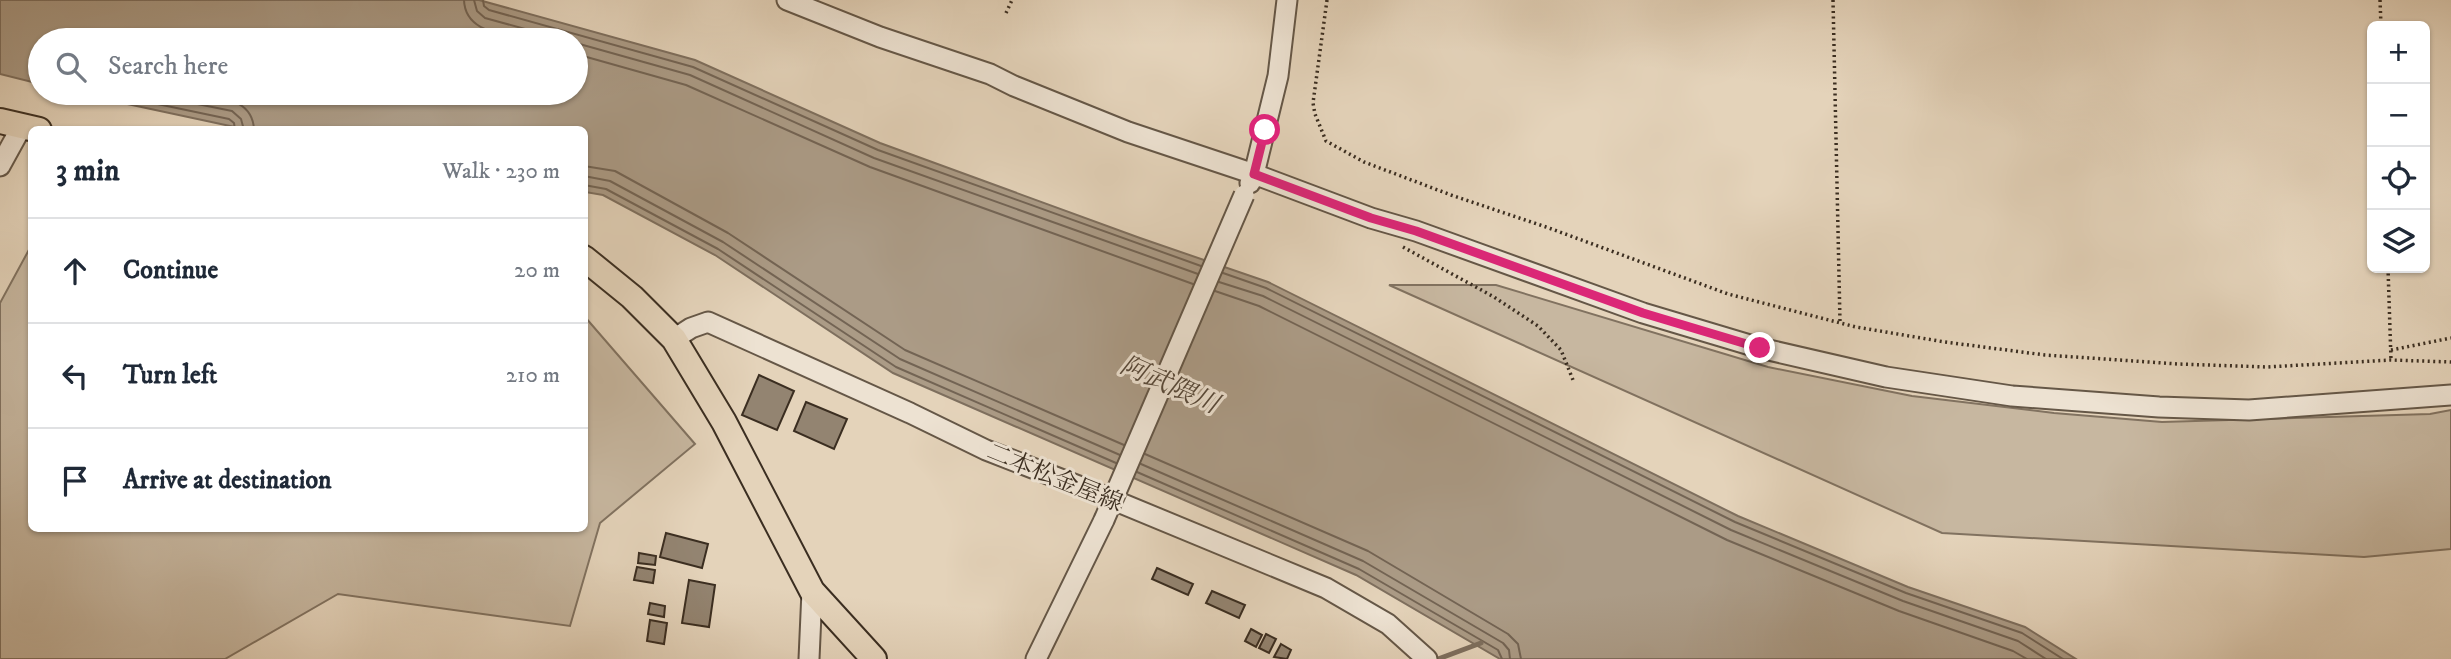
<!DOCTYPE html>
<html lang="en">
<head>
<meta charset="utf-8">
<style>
	body { margin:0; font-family:"IM FELL DW Pica","Noto Serif JP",serif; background:#f2f2f3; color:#1f2937 }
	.controls { position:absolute; right:21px; top:21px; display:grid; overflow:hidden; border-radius:10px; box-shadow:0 2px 5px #0004 }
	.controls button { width:63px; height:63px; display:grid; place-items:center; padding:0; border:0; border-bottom:2px solid #e0e1e3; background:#fff; color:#1f2937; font:35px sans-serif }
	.stop { position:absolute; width:21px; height:21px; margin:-16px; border:5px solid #db2777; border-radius:50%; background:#fff }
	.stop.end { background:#db2777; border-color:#fff; box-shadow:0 2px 7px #0008 }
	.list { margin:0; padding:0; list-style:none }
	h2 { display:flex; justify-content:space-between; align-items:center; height:91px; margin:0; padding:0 28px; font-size:30px }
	h2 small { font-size:23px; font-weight:400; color:#747a83 }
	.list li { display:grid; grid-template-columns:46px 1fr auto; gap:21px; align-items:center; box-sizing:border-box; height:105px; padding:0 28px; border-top:2px solid #e0e1e3 }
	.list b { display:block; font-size:26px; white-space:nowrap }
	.list em { font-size:23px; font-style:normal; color:#747a83 }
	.icon { flex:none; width:38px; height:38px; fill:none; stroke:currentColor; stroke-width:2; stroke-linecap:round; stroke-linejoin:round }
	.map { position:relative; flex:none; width:2451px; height:659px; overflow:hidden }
	.search { position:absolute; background:#fff; box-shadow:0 2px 5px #0004; left:28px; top:28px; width:560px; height:77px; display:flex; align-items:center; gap:18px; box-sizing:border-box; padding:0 24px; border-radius:38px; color:#747a83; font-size:26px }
	.panel { position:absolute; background:#fff; box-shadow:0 2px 5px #0004; left:28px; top:126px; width:560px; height:406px; border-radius:10px }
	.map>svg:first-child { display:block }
	.green { fill:#c7b7a0; stroke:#817260; stroke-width:2 }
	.water { fill:#ab9b86; stroke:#7e6f5e; stroke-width:2 }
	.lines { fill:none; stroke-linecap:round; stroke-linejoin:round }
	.shore { stroke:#736454; stroke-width:2 }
	.stream { stroke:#7e6f5e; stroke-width:5 }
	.building { fill:#938471; stroke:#3b2e21; stroke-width:2 }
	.minor-casing { stroke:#655747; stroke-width:23 }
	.major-casing { stroke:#3b2e21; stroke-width:28 }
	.path { stroke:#3b2e21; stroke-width:3.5; stroke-dasharray:2 3.5; stroke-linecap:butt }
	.minor { stroke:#ede2d2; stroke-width:19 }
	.major { stroke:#e4d3ba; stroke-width:24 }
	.minor-bridge-casing { stroke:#655747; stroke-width:23; stroke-linecap:butt }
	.minor-bridge { stroke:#ede2d2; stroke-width:19 }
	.route { stroke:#db2777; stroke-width:9 }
	.labels { text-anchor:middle; stroke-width:6; stroke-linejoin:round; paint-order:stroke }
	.street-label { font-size:24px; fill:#3b2e21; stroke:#ede2d2 }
	.water-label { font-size:26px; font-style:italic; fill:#57493a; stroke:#ede2d2 }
</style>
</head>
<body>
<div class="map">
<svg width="2451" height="659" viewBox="0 0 2451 659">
	<rect width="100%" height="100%" fill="#e4d3ba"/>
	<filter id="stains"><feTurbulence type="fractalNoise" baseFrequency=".00286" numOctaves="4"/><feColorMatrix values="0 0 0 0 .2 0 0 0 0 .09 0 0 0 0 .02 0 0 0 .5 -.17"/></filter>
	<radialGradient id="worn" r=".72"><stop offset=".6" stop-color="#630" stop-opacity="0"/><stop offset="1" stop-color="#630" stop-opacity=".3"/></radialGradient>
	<g class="green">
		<polygon points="31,246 32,528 584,528 585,317 695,444 600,523 570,626 338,594 225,659 0,659 0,303"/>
		<polygon points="1389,285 1496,285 1768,367 1912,396 2054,413 2162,422 2430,414 2451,410 2451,549 2364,557 1942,533"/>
	</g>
	<polygon class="water" points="0,0 479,0 695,60 880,143 1140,238 1268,282 1738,516 1908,587 2025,627 2076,659 1500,659 1356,575 893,373 715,255 603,195 585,192 584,130 244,129 76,93 576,93 576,40 40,40 40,84 0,74"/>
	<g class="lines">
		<g class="shore">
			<path d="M464,0C465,32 502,34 526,40"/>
			<polyline points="474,0 477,11 485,18 565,40"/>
			<polyline points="483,0 484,6 489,10 693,67 878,150 1201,266"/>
			<polyline points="576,43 690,75 874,158 1198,274"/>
			<polyline points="576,54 686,85 870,167 1193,284"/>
			<polyline points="105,93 229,119 234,123 235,130"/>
			<polyline points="143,93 232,111 241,119 244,130"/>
			<path d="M195,93C219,98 253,98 254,130"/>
			<polyline points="584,166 615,171 728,233 905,350 1124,445"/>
			<polyline points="584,176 610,181 723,242 900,359 1120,455"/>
			<polyline points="584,185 606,189 718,249 896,367 1116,463"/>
			<polyline points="1223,273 1266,288 1735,522 1906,593 2022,633 2063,659"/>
			<polyline points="1219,282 1263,296 1731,530 1903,601 2018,641 2046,659"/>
			<polyline points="1215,291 1259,306 1727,540 1899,611 2013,651 2027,659"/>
			<polyline points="1145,454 1368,551 1508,634 1518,644 1521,659"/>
			<polyline points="1141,464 1363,561 1503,643 1509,650 1510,659"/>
			<polyline points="1137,472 1359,569 1498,650 1502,659"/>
		</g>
		<polyline class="stream" points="1438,659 1481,643"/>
	</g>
	<g class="building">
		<polygon points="759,375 794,391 777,430 742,415"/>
		<polygon points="806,402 847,419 834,449 794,431"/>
		<polygon points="666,533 708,544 702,568 660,557"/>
		<polygon points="639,553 656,556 655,565 638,563"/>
		<polygon points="637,567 655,570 653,583 634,580"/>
		<polygon points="1157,568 1193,584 1188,595 1152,579"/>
		<polygon points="689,580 715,585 709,627 682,623"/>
		<polygon points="1212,591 1245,605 1239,618 1206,603"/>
		<polygon points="650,603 665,606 664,617 648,614"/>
		<polygon points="650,620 667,623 664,644 647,641"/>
		<polygon points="1251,629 1262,635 1256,647 1245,641"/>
		<polygon points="1266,634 1276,639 1269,653 1259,648"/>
		<polygon points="1281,644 1291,650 1287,659 1274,657"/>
	</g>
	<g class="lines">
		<g class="minor-casing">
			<g id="minor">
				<polyline points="787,0 880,37 990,74 1014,86 1128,132 1254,174 1371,218 1416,231 1643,313 1760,348 1886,377 2012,396 2159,407 2249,410 2451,395"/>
				<polyline points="0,166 22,126"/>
				<polyline points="1250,183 1254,174 1278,76 1287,0"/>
				<polyline points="674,339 691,328 708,322 910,413 986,450 1094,492 1326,588 1388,624 1427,659"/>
				<polyline points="809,659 812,591"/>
				<polyline points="1036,659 1104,520"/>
			</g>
		</g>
		<g class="major-casing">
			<g id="major">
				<polyline points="0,121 39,130"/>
				<polyline points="584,258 632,297 674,339 724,422 812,591 874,659"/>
			</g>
		</g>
		<g class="path">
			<polyline points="1327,0 1313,103 1315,114 1326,141 1364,162 1451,195 1549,228 1728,294 1856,327 1945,342 2045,355 2178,364 2267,367 2391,360 2451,362"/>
			<polyline points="1833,0 1840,322"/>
			<polyline points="2380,0 2381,26"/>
			<polyline points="1006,13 1012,0"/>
			<polyline points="1403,247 1494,297 1538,326 1561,350 1573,380"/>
			<polyline points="2388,268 2391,360"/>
			<polyline points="2391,350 2451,338"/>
		</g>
		<use href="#minor" class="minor"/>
		<use href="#major" class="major"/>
		<g class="minor-bridge-casing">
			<polyline id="minor-bridge" points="1104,520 1244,195"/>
		</g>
		<use href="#minor-bridge" class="minor-bridge"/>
	</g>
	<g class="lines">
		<polyline class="route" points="1265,130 1254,174 1371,218 1416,231 1643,313 1760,348"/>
	</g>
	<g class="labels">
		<g class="street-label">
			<text transform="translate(1055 477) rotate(22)" y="8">二本松金屋線</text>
		</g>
		<g class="water-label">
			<text transform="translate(1170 384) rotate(24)" y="9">阿武隈川</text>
		</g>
	</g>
	<rect width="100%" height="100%" filter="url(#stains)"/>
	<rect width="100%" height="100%" fill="url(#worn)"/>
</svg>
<div class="controls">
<button>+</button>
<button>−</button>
<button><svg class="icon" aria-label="locate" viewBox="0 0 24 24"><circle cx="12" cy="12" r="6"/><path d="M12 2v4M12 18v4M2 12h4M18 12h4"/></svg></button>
<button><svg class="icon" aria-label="layers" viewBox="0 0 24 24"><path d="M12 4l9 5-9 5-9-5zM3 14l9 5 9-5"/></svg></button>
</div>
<div class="stop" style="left:1265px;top:130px"></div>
<div class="stop end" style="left:1760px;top:348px"></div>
<div class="search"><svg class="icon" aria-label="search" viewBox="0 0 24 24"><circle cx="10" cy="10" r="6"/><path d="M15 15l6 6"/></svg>Search here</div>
<section class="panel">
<h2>3 min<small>Walk · 230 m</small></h2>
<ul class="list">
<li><svg class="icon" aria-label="ahead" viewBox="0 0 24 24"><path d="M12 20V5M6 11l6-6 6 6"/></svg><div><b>Continue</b></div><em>20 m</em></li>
<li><svg class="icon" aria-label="left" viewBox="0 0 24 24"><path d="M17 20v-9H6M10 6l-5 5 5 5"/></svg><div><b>Turn left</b></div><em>210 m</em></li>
<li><svg class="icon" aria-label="arrive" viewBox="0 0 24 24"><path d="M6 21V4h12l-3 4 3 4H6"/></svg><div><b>Arrive at destination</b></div></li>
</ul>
</section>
</div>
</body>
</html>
